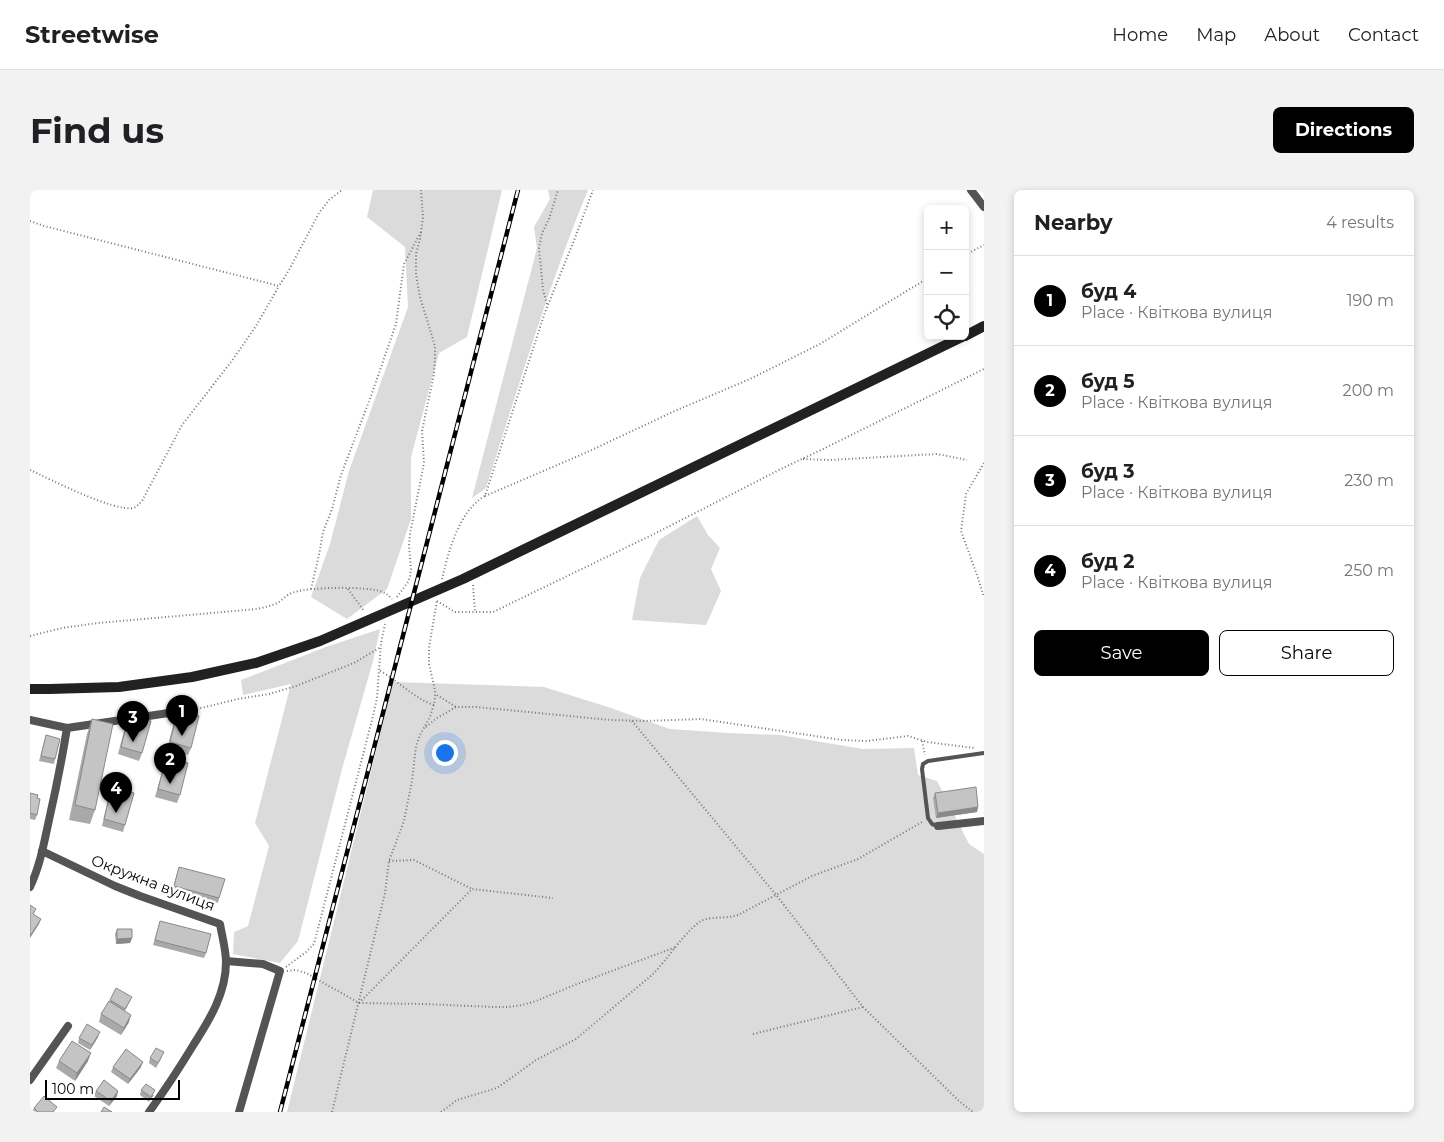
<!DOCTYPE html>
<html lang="en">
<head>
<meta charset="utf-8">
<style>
	body { margin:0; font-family:Montserrat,sans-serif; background:#f2f2f2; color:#202124 }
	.controls { position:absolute; right:15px; top:15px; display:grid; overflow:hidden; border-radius:8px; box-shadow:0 2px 8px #0003 }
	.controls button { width:45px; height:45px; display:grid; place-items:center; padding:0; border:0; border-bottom:1px solid #e0e0e0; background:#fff; color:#202124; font:25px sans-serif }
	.scale { position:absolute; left:15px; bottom:12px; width:135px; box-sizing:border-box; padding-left:5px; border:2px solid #000; border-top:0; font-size:14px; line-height:18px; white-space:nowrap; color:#000; -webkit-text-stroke:4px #fff; paint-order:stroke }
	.you { position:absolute; left:414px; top:562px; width:18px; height:18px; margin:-12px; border:4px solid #fff; border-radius:50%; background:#1a73e8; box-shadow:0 0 0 8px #1a73e833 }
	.badge { display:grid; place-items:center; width:32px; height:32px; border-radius:50%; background:#000; color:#fff; font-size:16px; font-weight:700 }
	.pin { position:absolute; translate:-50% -41px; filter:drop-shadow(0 1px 2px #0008) }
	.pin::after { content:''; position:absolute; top:26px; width:18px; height:15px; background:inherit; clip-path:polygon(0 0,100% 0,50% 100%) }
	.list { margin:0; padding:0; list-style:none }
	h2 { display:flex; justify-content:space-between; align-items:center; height:65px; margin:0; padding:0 20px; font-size:21px }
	h2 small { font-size:16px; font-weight:400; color:#757577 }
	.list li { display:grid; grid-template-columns:32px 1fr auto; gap:15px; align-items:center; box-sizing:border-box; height:90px; padding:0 20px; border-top:1px solid #e0e0e0 }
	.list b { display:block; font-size:19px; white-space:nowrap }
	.list p { margin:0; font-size:16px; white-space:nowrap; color:#757577 }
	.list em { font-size:16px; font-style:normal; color:#757577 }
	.actions { display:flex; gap:10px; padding:15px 20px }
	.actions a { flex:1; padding:11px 0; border:1px solid #000; border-radius:8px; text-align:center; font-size:18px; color:#000 }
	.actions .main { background:#000; color:#fff }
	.icon { flex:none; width:28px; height:28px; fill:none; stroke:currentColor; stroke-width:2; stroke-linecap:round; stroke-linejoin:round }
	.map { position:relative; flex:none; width:954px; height:922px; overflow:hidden; border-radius:8px }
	header { display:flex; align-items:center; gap:30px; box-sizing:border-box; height:70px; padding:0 25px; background:#fff; border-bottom:1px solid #e0e0e0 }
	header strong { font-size:24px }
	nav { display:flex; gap:28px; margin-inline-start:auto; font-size:18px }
	.intro { display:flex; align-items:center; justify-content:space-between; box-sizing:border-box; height:120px; padding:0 30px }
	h1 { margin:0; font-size:35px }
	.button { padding:12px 22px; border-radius:8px; background:#000; color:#fff; font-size:18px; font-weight:700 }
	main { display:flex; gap:30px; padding:0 30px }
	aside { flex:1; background:#fff; border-radius:8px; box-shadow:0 2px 8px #0003 }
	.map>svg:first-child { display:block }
	.green { fill:#dbdbdb }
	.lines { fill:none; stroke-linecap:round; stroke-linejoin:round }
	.path { stroke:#767676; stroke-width:2; stroke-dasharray:1 2.5; stroke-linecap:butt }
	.lane { stroke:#545454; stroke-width:4 }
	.street { stroke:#545454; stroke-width:8 }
	.secondary { stroke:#212121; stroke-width:10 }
	.rail-casing { stroke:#000; stroke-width:4.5 }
	.rail { stroke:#fff; stroke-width:2.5; stroke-dasharray:8; stroke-linecap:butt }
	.wall { fill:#a9a9a9 }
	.shaded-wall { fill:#898989 }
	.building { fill:#c4c4c4; stroke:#898989 }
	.labels { text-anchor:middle; stroke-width:5; stroke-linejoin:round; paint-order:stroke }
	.street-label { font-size:15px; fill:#000; stroke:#fff }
</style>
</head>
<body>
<header>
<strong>Streetwise</strong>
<nav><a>Home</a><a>Map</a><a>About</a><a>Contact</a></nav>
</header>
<div class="intro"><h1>Find us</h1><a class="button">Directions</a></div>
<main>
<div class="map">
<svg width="954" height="922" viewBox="0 0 954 922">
	<rect width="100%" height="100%" fill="#fff"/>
	<g class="green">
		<polygon points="343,0 472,0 437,147 409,163 381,267 381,329 357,399 317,429 281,407 300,354 319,281 378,117 375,57 337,27"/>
		<path d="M518,0H558C518,97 488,198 456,298L442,308L507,58L504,37L520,9Z"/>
		<polygon points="667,326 678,345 690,358 681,379 691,401 676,435 602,430 610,388 629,350"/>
		<polygon points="350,439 343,471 312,579 268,751 250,773 203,764 204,742 218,736 239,656 225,633 261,494 213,505 211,490 296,457"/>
		<polygon points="363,492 514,497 578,517 640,539 698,543 750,545 833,559 884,558 888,585 907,591 939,654 954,664 954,922 257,922"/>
	</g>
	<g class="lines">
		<g class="path">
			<polyline points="0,31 14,36 249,96 259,80 289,23 299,10 312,0"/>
			<polyline points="935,65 954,55"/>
			<polyline points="517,114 513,100 509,58 512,43 519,29 528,0"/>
			<polyline points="773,269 799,270 907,264 937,270"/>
			<polyline points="954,273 936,304 931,341 947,385 954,407"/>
			<path d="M0,280C20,289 84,322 103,318C107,317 109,314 112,311L152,235L201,172L226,136L249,96"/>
			<polyline points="455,306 553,264 647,220 720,189 790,154 898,88"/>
			<path d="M412,389C419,360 429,321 455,306L515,122L545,48L563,0"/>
			<polyline points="443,395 445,422"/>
			<polyline points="281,399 289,365 293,342 302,319 311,285 341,206 366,134 374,74 391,42"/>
			<polyline points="318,399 334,421"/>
			<polyline points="367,407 378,392 380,386 381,379 379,356 380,344 394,273 392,241 404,184 405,170 405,156 390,107 386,85 386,64 390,49 393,27 391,0"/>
			<polyline points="407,411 425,422 463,422 626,343 749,280 793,259 954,179"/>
			<path d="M0,446L32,438L68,433L227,419C235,417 242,416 249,412C254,408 259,403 265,402C281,397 337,396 353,402C357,404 359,406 362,409"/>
			<path d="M350,481C369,491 383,508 404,515"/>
			<polyline points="407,505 426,517"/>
			<polyline points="167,519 208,509 239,504 266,496 324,473 351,457"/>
			<polyline points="602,531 747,706 833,817 929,911 943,922"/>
			<polyline points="396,537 407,528 426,517 446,517 581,530 614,531 671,529 812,550 836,551 878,546 897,552 944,558"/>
			<polyline points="892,551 895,565"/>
			<polyline points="359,671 384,670 442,699"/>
			<polyline points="256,777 276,762 284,754 342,530 347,508 351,453 355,434"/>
			<polyline points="257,781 266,780 276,783 329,813 394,814 464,817 478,817 492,815 506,811 547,794 646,757"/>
			<polyline points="329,813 442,699 523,708"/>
			<polyline points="723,844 833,817"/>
			<polyline points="302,922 355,703 359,671 374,631 382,591 386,556 390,545 400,527 405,510 405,500 399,474 399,458 407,410"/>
			<path d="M411,922L427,910L467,898L506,870L546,849L623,784C637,770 657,738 673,730C684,726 697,729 708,725L782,686L828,669L892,632"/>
		</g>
		<polyline class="lane" points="908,636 902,634 898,628 892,579 893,574 898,571 954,563"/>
		<g class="street">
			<polyline points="941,0 954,17"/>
			<polyline points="0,530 37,538"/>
			<polyline points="908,636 954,631"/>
			<path d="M12,661L85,696L110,706L190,734C192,746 196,760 196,772C196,803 180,829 164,854C150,877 135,900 119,922"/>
			<path d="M0,697C10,676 14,653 19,630C26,599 32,569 37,538L159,520"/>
			<polyline points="196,771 233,774 250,781 209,922"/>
			<polyline points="0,890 38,836"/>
		</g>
		<g class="secondary">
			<polyline points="935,146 954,136"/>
			<polyline points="0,499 19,499 89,497 162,487 226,473 290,451 433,389 934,146"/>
		</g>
		<g class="rail-casing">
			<polyline id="rail" points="250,922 488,0"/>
		</g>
		<use href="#rail" class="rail"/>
	</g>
	<g class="wall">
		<polygon points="148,520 161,558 158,565 137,559 145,528"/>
		<polygon points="99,525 112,563 109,571 88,564 96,533"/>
		<polygon points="62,529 65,620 60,634 39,630 57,544"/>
		<polygon points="16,545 25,569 24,574 9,571"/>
		<polygon points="136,568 150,605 147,613 125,607"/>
		<polygon points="82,597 95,635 93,642 72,636 79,604"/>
		<polygon points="0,603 7,608 7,625 5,630 0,629"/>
		<polygon points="905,603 948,617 947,622 906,628 903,608"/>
		<polygon points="149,677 189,708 188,713 142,701"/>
		<polygon points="130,731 176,763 174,768 123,755"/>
		<polygon points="87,739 102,748 100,753 86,754 85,744"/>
		<polygon points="102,807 95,821 99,832 91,845 69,832 71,824 80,810"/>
		<polygon points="68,847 60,860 48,853 49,848"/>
		<polygon points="132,867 126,878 119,873 120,868"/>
		<polygon points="29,871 58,871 45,891 26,878"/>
		<polygon points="83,877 111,877 98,894 81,882"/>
		<polygon points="111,900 124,905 119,912 110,905"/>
		<polygon points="66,901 87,906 79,916 64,906"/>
		<polygon points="4,918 25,922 2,922"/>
	</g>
	<g class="shaded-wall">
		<polygon points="948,617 947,622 906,628 908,623"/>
		<polygon points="11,729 9,734 0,748 0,746"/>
		<polygon points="102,748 100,753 86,754 87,749"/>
		<polygon points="101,825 99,832 91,845 94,838"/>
		<polygon points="70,842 68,847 60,860 62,855"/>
		<polygon points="61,863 58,871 45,891 47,883"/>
		<polygon points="113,872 111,877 98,894 100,889"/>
		<polygon points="88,901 87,906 79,916 81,911"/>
	</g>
	<g class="building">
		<polygon points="148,520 169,526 161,558 140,552"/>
		<polygon points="99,525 121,531 112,563 91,557"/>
		<polygon points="62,529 83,534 65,620 45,615"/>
		<polygon points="16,545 30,549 25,569 11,566"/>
		<polygon points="136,568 158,573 150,605 128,599"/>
		<polygon points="82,597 104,603 95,635 74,629"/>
		<polygon points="946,597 948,617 908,623 905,603"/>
		<polygon points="0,603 8,605 7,608 10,609 7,625 0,623"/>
		<polygon points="149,677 195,689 189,708 144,696"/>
		<polygon points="0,715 6,719 3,724 11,729 0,746"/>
		<polygon points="130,731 181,744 176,763 125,750"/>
		<polygon points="87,739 102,739 102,748 87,749"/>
		<polygon points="86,798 102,807 95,819 80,810"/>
		<polygon points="79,811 101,825 94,838 71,824"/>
		<polygon points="57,834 70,842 62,855 49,848"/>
		<polygon points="42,851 61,863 47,883 29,871"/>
		<polygon points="126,858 134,862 128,873 120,868"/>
		<polygon points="96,859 113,872 100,889 83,877"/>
		<polygon points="74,890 88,901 81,911 66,901"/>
		<polygon points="116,894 125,900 121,907 111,900"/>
		<polygon points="14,906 27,917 23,922 8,922 4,918"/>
		<polygon points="74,917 82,922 71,922"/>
	</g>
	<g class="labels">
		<g class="street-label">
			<text transform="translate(123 693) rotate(21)" y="5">Окружна вулиця</text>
		</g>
	</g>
</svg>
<div class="controls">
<button>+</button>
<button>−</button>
<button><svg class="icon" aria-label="locate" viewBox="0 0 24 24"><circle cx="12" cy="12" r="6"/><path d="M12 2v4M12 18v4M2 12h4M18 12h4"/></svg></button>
</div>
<div class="scale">100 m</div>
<div class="you"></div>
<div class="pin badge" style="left:152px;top:546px">1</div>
<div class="pin badge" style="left:140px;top:594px">2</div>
<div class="pin badge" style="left:103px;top:552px">3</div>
<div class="pin badge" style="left:86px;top:623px">4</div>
</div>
<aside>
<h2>Nearby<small>4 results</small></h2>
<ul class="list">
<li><span class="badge">1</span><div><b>буд 4</b><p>Place · Квіткова вулиця</p></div><em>190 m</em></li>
<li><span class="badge">2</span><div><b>буд 5</b><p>Place · Квіткова вулиця</p></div><em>200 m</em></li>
<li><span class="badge">3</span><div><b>буд 3</b><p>Place · Квіткова вулиця</p></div><em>230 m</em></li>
<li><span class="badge">4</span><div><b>буд 2</b><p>Place · Квіткова вулиця</p></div><em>250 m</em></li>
</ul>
<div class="actions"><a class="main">Save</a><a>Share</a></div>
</aside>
</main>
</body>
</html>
